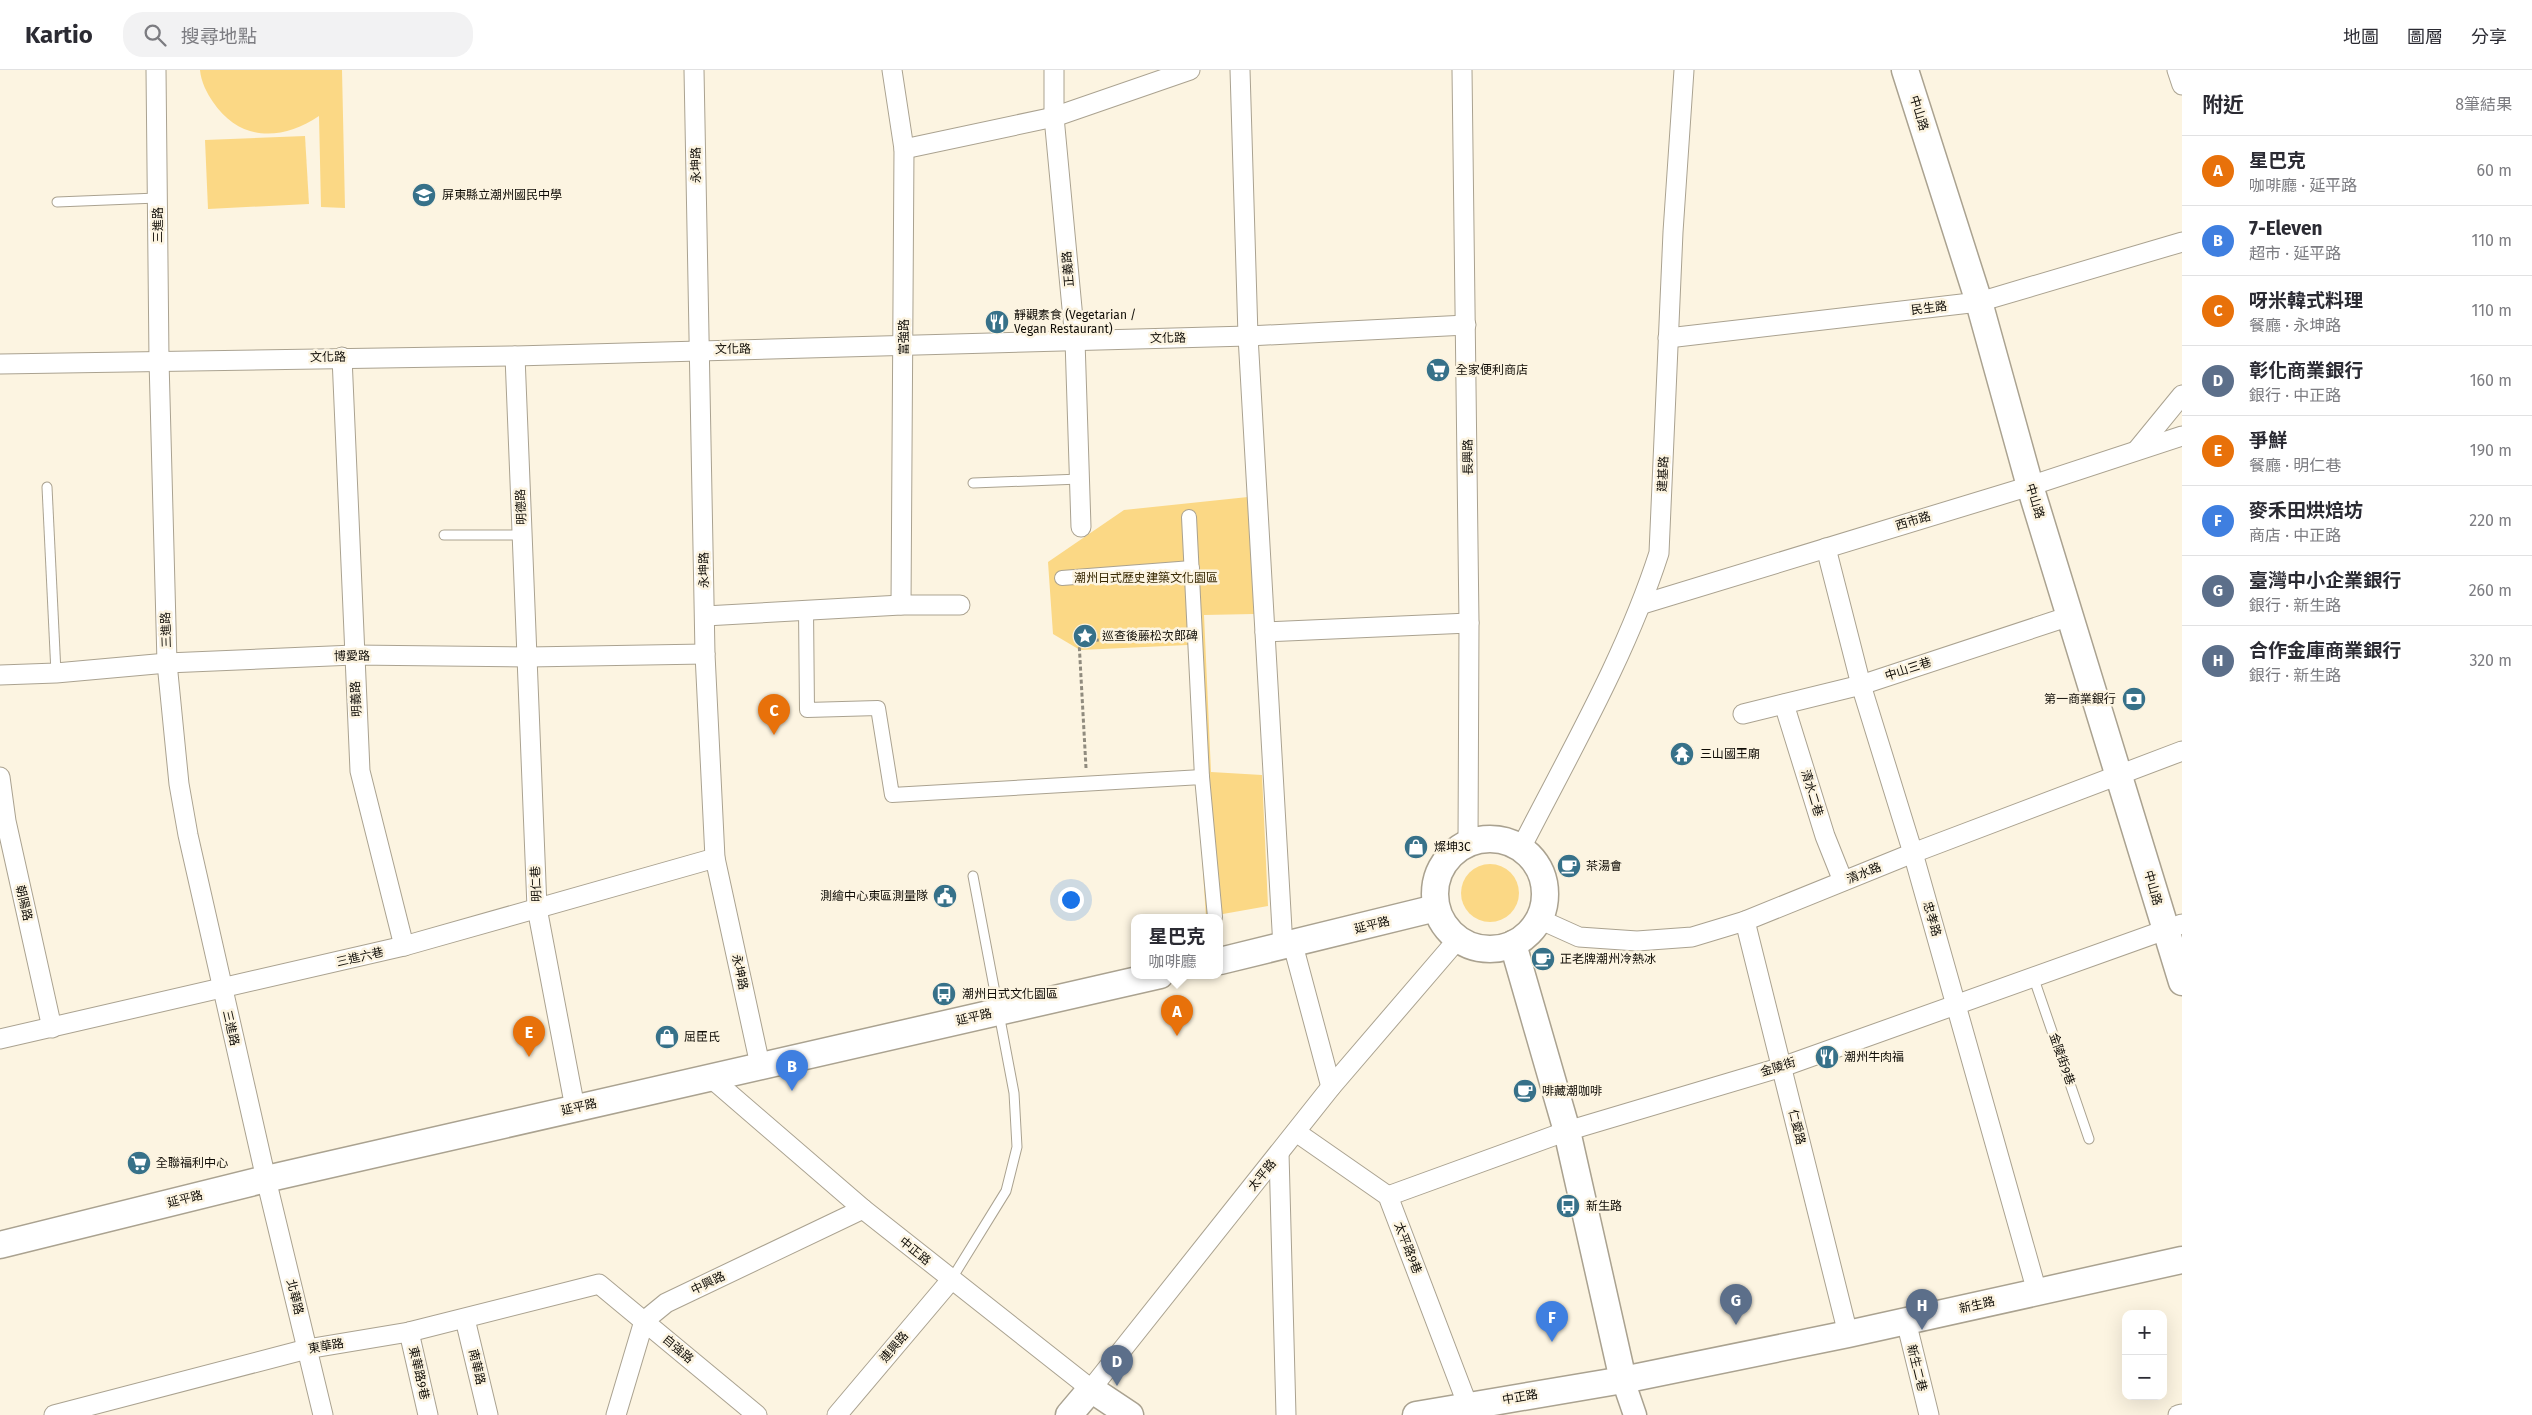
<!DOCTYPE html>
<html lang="zh-TW">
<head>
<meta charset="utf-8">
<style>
	body { margin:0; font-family:"Fira Sans","Noto Sans TC",sans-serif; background:#f2f2f3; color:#2b2b33 }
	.controls { position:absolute; right:15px; bottom:15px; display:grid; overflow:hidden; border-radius:10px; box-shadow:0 5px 20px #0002 }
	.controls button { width:45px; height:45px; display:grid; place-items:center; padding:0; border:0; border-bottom:1px solid #e1e1e2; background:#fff; color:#2b2b33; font:25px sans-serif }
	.you { position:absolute; left:1070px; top:829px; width:18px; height:18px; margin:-12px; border:4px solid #fff; border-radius:50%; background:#1a73e8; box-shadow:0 0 0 8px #1a73e833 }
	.badge { display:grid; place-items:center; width:32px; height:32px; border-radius:50%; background:#377189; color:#fff; font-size:16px; font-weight:700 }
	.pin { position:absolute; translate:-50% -41px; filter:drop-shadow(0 1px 2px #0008) }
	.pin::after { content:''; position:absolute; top:26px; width:18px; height:15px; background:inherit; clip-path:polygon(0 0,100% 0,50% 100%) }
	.popup { position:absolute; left:1131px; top:844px; width:92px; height:65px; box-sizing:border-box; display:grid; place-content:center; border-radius:10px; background:#fff; filter:drop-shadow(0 1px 4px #0005); font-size:16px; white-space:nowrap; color:#7c7c81 }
	.popup b { font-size:19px; color:#2b2b33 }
	.popup::after { content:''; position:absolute; left:50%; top:100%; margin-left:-10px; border:10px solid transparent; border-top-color:#fff }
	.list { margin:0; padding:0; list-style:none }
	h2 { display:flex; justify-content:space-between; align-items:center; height:65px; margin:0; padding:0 20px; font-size:21px }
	h2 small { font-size:16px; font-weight:400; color:#7c7c81 }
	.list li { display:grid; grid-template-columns:32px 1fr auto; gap:15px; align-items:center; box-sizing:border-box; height:70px; padding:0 20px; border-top:1px solid #e1e1e2 }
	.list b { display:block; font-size:19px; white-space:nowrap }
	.list p { margin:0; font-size:16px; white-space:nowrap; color:#7c7c81 }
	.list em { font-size:16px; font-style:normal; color:#7c7c81 }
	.icon { flex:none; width:28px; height:28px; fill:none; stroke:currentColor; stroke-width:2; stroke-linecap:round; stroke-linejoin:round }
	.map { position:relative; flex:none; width:2182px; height:1345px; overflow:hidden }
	header { display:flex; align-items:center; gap:30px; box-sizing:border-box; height:70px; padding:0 25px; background:#fff; border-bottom:1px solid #e1e1e2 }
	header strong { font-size:24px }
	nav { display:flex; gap:28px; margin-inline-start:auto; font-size:18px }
	.search { width:350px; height:45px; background:#f2f2f3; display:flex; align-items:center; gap:12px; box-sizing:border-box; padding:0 18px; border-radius:20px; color:#7c7c81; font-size:19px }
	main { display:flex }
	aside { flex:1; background:#fff }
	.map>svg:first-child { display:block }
	.green { fill:#fbd885 }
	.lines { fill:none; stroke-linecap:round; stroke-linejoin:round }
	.service-casing { stroke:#aaa290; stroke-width:11 }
	.pedestrian-casing { stroke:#aaa290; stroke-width:16 }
	.minor-casing { stroke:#aaa290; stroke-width:21 }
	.tertiary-casing { stroke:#aaa290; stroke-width:25 }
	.secondary-casing { stroke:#aaa290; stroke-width:29 }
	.path { stroke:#908b7e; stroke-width:3; stroke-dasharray:4 2.5; stroke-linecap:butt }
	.service { stroke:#fff; stroke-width:9 }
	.pedestrian { stroke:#fff; stroke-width:14 }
	.minor { stroke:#fff; stroke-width:19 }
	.tertiary { stroke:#fff; stroke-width:22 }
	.secondary { stroke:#fff; stroke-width:26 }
	.labels { text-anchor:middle; stroke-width:5; stroke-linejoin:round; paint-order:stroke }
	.street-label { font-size:12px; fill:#0f0c06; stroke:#fcf4e1 }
	.poi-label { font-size:12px; fill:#0f0c06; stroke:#fcf4e1; text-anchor:start }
	.park-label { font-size:12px; fill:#392a04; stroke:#fcf4e1 }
</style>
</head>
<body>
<header>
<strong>Kartio</strong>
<div class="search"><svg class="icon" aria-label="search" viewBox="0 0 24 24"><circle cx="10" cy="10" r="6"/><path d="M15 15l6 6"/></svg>搜尋地點</div>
<nav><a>地圖</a><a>圖層</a><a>分享</a></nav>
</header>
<main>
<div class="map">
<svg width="2182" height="1345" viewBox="0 0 2182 1345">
	<rect width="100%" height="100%" fill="#fcf4e1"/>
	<g class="green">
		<path d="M200,0H342L345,138L321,137L319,46C282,71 240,72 213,32C207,23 201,12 200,0Z"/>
		<polygon points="305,66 309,134 208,139 205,70"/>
		<polygon points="1248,427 1254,544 1204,545 1211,702 1262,705 1268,836 1206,847 1188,575 1080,580 1053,564 1048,492 1124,440"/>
		<circle cx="1490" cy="823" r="29"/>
	</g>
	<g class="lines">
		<g class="service-casing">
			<g id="service">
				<polyline points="57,132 157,128"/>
				<polyline points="973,413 1080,409"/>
				<polyline points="47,417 56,603"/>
				<polyline points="444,465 522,465"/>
				<polyline points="2034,909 2089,1069"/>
				<polyline points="951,1210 1006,1121 1017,1077 1014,1023 973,806"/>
			</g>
		</g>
		<g class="pedestrian-casing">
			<g id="pedestrian">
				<polyline points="1189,447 1202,707"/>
				<polyline points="1062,508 1192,498"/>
				<polyline points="806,540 807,640 878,638 892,725 1202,707 1215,847"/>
			</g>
		</g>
		<g class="minor-casing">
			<g id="minor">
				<polyline points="156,0 159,290 167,593 179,714 188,765 266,1109 323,1345"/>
				<polyline points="694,0 705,584 715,788 760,995"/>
				<polyline points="892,0 904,79 901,535"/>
				<polyline points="1054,0 1054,47 1075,270 1081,457"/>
				<polyline points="1240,0 1248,266 1283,877"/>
				<polyline points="1462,0 1469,553 1468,773"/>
				<polyline points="2177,0 2182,15"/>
				<polyline points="904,79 1054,47 1190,0"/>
				<polyline points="1668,268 1979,232 2182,172"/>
				<polyline points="515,286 537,838 575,1038"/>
				<polyline points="342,287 360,701 404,876"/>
				<polyline points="0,294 515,286 1248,266 1466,255"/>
				<polyline points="2137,380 2182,325"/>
				<polyline points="1826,478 1861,615 1913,783 2037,1222"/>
				<polyline points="1643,534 2030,416 2182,366"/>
				<polyline points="705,546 901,535 960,535"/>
				<polyline points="1265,562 1469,553"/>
				<polyline points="0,605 56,603 167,593 354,585 528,587 705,584"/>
				<polyline points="1784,634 1825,766 1843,811"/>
				<polyline points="1743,644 1861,615 2070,546"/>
				<polyline points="0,707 6,751 52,958"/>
				<path d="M1521,778C1570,682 1626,586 1659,483L1673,162L1684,0"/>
				<polyline points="1539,849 1579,867 1637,871 1692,867 1745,851 1913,783 2182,681"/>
				<polyline points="1745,851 1848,1264"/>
				<polyline points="1293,875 1331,1017"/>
				<polyline points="0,969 404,876 715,788"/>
				<polyline points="710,1007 863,1139 1091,1319 1331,1017 1458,869"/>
				<polyline points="1296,1062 1388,1126 1468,1336"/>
				<polyline points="1279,1083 1286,1345"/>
				<polyline points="1388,1126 1567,1061 1782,997 2182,854"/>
				<polyline points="465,1249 488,1345"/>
				<polyline points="1906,1251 1929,1345"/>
				<polyline points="409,1262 428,1345"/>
				<polyline points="54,1345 307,1279 409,1262 599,1214 757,1345"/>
				<polyline points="616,1345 644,1251 666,1233 863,1139"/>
				<polyline points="837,1345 951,1210"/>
				<polyline points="2178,1345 2182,1344"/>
			</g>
		</g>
		<g class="tertiary-casing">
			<polyline id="tertiary" points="1623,1310 1635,1345"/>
		</g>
		<g class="secondary-casing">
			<g id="secondary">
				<polyline points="1905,0 1979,232 2030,416 2182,912"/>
				<circle cx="1490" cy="824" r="55"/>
				<polyline points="1513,874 1567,1061 1623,1310"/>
				<polyline points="1220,891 1436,838"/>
				<polyline points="0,1175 266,1109 1160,905"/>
				<polyline points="1069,1345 1091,1319 1130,1345"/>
				<polyline points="1416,1345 1623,1310 1848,1264 2182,1190"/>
			</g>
		</g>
		<polyline class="path" points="1086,698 1079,571 1178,566"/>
		<use href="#service" class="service"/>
		<use href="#pedestrian" class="pedestrian"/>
		<use href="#minor" class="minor"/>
		<use href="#tertiary" class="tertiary"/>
		<use href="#secondary" class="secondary"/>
	</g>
	<defs>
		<g id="school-disc" transform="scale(1.25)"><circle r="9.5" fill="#377189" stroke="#fcf4e1"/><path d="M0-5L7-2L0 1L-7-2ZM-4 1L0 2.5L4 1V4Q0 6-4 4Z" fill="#fff"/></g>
		<g id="restaurant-disc" transform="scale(1.25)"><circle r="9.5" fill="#377189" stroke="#fcf4e1"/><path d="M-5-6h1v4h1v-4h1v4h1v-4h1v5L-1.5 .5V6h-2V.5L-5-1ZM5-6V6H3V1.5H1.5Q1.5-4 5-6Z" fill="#fff"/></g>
		<g id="supermarket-disc" transform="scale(1.25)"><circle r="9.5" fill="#377189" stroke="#fcf4e1"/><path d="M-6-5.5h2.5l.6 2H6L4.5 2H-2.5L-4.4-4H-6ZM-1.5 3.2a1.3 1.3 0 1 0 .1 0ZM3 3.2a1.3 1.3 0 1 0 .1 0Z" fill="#fff"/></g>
		<g id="sight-disc" transform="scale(1.25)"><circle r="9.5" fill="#377189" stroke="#fcf4e1"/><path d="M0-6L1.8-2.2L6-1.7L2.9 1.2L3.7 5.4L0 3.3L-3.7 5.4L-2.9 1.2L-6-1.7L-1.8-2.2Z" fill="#fff"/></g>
		<g id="bank-disc" transform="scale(1.25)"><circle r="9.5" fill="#377189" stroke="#fcf4e1"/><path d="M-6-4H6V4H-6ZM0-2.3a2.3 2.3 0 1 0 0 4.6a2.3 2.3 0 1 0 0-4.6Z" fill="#fff"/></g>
		<g id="temple-disc" transform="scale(1.25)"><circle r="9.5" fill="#377189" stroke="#fcf4e1"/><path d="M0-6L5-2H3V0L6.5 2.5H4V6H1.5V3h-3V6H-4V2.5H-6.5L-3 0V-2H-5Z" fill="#fff"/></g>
		<g id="shop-disc" transform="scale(1.25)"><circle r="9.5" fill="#377189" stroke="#fcf4e1"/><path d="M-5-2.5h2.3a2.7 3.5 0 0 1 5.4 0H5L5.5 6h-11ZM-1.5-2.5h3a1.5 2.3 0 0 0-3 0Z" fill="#fff"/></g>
		<g id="cafe-disc" transform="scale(1.25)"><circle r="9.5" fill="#377189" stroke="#fcf4e1"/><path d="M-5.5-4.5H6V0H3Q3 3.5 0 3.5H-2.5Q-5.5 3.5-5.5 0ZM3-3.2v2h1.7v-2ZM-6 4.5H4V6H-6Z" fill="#fff"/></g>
		<g id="civic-disc" transform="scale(1.25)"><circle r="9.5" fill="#377189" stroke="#fcf4e1"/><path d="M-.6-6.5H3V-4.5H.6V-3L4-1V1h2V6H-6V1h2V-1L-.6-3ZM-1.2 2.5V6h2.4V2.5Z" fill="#fff"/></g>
		<g id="bus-disc" transform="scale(1.25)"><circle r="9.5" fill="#377189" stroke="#fcf4e1"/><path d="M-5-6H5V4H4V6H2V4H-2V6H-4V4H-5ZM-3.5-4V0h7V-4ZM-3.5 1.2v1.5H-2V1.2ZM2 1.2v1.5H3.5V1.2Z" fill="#fff"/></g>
	</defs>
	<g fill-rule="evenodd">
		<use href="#school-disc" x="424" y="125"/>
		<use href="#restaurant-disc" x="997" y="252"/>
		<use href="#supermarket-disc" x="1438" y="300"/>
		<use href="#sight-disc" x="1085" y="566"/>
		<use href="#bank-disc" x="2134" y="629"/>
		<use href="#temple-disc" x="1682" y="684"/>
		<use href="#shop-disc" x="1416" y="777"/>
		<use href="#cafe-disc" x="1569" y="796"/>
		<use href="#civic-disc" x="945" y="826"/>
		<use href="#cafe-disc" x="1543" y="889"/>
		<use href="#bus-disc" x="944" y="924"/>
		<use href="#shop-disc" x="667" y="967"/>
		<use href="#restaurant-disc" x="1827" y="987"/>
		<use href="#cafe-disc" x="1525" y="1021"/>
		<use href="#supermarket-disc" x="139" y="1093"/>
		<use href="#bus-disc" x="1568" y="1136"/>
	</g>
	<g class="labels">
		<g class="street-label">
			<text transform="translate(1919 43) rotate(73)" y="4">中山路</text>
			<text transform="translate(696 95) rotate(-91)" y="4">永坤路</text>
			<text transform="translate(158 155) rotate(-90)" y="4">三進路</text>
			<text transform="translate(1068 199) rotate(-95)" y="4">正義路</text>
			<text transform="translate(1929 238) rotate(-7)" y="4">民生路</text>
			<text transform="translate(904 267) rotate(-90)" y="4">富強路</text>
			<text transform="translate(1168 268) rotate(-1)" y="4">文化路</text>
			<text transform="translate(733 279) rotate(-1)" y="4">文化路</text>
			<text transform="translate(328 287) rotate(-1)" y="4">文化路</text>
			<text transform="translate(1468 387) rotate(-91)" y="4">長興路</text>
			<text transform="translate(1663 404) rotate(-87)" y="4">建基路</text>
			<text transform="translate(2035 431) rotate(73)" y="4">中山路</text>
			<text transform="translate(521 437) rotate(-92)" y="4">明德路</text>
			<text transform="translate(1913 451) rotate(-17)" y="4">西市路</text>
			<text transform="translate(704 500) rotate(-91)" y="4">永坤路</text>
			<text transform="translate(166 560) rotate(-92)" y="4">三進路</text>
			<text transform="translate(352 586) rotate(-1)" y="4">博愛路</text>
			<text transform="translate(1908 599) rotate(-18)" y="4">中山三巷</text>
			<text transform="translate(356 629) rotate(-93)" y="4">明義路</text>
			<text transform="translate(1812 723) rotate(73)" y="4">清水二巷</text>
			<text transform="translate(1864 803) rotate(-22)" y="4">清水路</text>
			<text transform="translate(536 814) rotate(-92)" y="4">明仁巷</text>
			<text transform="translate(2153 818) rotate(74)" y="4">中山路</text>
			<text transform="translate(24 833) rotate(77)" y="4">朝陽路</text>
			<text transform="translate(1932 849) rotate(74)" y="4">忠孝路</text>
			<text transform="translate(1372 855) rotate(-14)" y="4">延平路</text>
			<text transform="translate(360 887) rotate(-13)" y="4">三進六巷</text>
			<text transform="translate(740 902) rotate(78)" y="4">永坤路</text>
			<text transform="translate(974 947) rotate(-13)" y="4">延平路</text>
			<text transform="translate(231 958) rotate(77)" y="4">三進路</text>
			<text transform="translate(2062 989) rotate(71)" y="4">金陵街9巷</text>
			<text transform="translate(1778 997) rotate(-18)" y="4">金陵街</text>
			<text transform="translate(579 1037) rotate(-13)" y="4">延平路</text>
			<text transform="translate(1797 1057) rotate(76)" y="4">仁愛路</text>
			<text transform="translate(1262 1105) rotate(-51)" y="4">太平路</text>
			<text transform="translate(185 1129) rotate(-14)" y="4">延平路</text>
			<text transform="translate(1408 1178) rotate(69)" y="4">太平路9巷</text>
			<text transform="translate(915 1181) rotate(39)" y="4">中正路</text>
			<text transform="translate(708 1213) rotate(-26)" y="4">中興路</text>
			<text transform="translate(295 1227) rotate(76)" y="4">北華路</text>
			<text transform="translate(1977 1235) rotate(-13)" y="4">新生路</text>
			<text transform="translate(326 1276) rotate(-10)" y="4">東華路</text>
			<text transform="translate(894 1277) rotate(-50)" y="4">連興路</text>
			<text transform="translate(678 1279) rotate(40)" y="4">自強路</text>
			<text transform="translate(477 1297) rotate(77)" y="4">南華路</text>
			<text transform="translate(1917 1298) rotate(76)" y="4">新生二巷</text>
			<text transform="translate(419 1303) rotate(77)" y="4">東華路9巷</text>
			<text transform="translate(1520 1327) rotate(-10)" y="4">中正路</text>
		</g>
		<g class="poi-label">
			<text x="442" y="129">屏東縣立潮州國民中學</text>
			<text x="1014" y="249">靜觀素食 (Vegetarian /<tspan x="1014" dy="14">Vegan Restaurant)</tspan></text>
			<text x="1456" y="304">全家便利商店</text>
			<text x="1102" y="570">巡查後藤松次郎碑</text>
			<text x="2116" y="633" text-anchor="end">第一商業銀行</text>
			<text x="1700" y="688">三山國王廟</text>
			<text x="1434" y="781">燦坤3C</text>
			<text x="1586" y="800">茶湯會</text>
			<text x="928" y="830" text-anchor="end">測繪中心東區測量隊</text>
			<text x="1560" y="893">正老牌潮州冷熱冰</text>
			<text x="962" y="928">潮州日式文化園區</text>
			<text x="684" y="971">屈臣氏</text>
			<text x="1844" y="991">潮州牛肉福</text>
			<text x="1542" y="1025">啡藏潮咖啡</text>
			<text x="156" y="1097">全聯福利中心</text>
			<text x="1586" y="1140">新生路</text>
		</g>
		<g class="park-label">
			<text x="1146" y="512">潮州日式歷史建築文化園區</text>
		</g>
	</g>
</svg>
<div class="controls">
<button>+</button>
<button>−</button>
</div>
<div class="you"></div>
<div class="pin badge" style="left:1177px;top:966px;background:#e8710a">A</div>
<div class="popup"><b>星巴克</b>咖啡廳</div>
<div class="pin badge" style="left:792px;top:1021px;background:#3f7fe0">B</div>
<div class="pin badge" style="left:774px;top:665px;background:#e8710a">C</div>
<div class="pin badge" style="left:1117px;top:1316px;background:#5c6f8a">D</div>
<div class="pin badge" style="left:529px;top:987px;background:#e8710a">E</div>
<div class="pin badge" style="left:1552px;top:1272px;background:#3f7fe0">F</div>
<div class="pin badge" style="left:1736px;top:1255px;background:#5c6f8a">G</div>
<div class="pin badge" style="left:1922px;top:1260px;background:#5c6f8a">H</div>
</div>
<aside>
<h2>附近<small>8筆結果</small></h2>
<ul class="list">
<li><span class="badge" style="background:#e8710a">A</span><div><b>星巴克</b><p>咖啡廳 · 延平路</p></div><em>60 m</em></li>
<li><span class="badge" style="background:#3f7fe0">B</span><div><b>7-Eleven</b><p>超市 · 延平路</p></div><em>110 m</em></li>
<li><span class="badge" style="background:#e8710a">C</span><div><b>呀米韓式料理</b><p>餐廳 · 永坤路</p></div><em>110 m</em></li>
<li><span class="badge" style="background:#5c6f8a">D</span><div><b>彰化商業銀行</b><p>銀行 · 中正路</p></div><em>160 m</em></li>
<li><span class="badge" style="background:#e8710a">E</span><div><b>爭鮮</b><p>餐廳 · 明仁巷</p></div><em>190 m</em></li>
<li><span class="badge" style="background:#3f7fe0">F</span><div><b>麥禾田烘焙坊</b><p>商店 · 中正路</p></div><em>220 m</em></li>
<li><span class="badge" style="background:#5c6f8a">G</span><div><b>臺灣中小企業銀行</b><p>銀行 · 新生路</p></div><em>260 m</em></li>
<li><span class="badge" style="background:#5c6f8a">H</span><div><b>合作金庫商業銀行</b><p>銀行 · 新生路</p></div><em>320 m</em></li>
</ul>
</aside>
</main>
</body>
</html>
